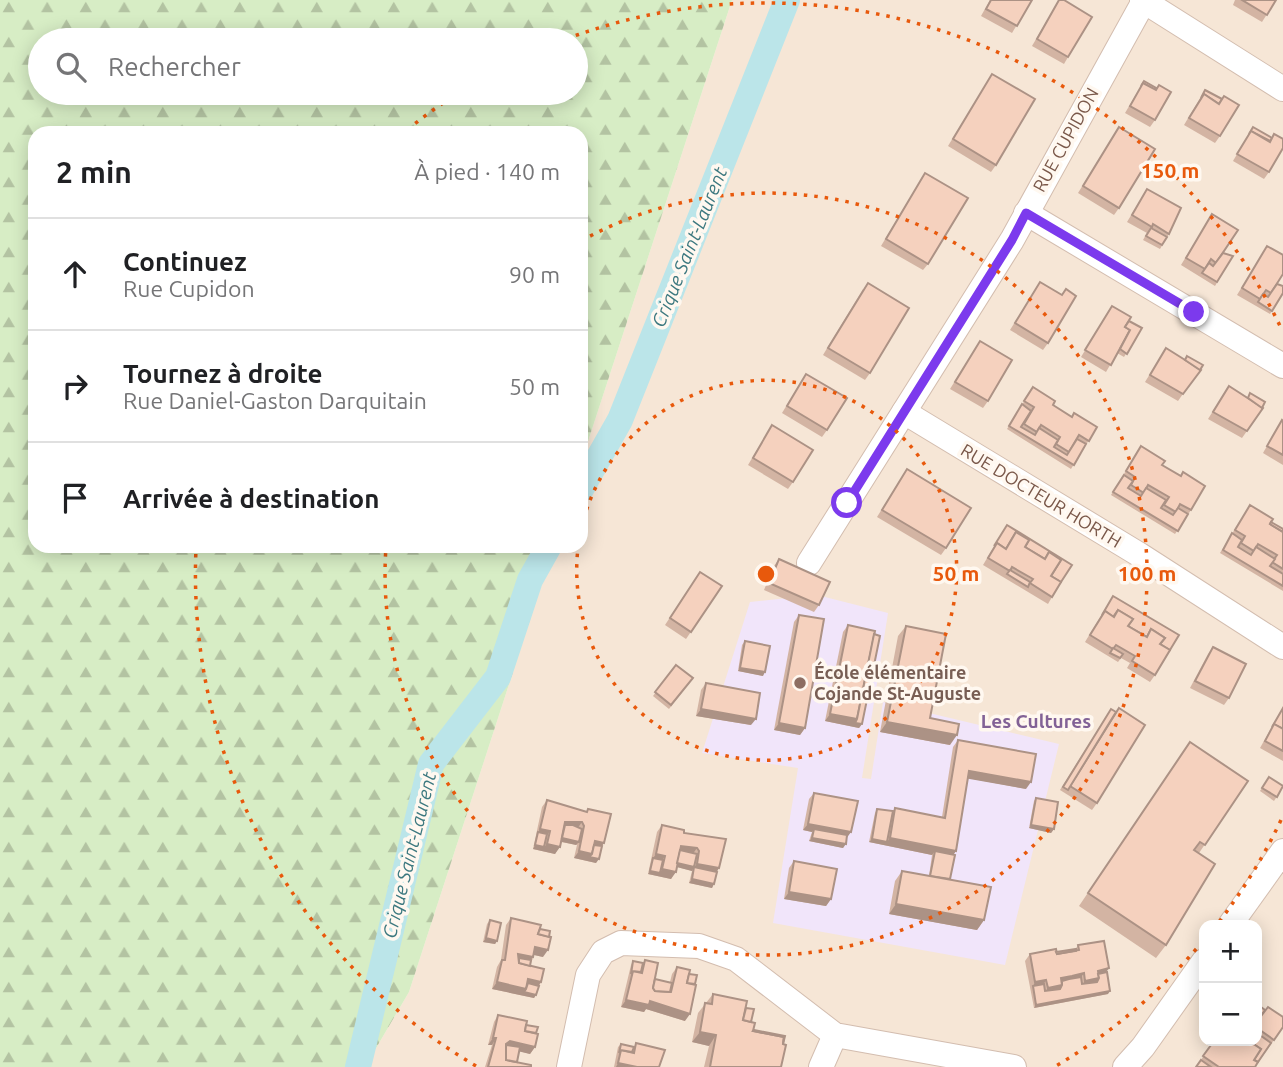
<!DOCTYPE html>
<html lang="fr">
<head>
<meta charset="utf-8">
<style>
	body { margin:0; font-family:Ubuntu,sans-serif; background:#f2f2f2; color:#202124 }
	.controls { position:absolute; right:21px; bottom:21px; display:grid; overflow:hidden; border-radius:14px; box-shadow:0 4px 18px #0003 }
	.controls button { width:63px; height:63px; display:grid; place-items:center; padding:0; border:0; border-bottom:2px solid #e0e0e0; background:#fff; color:#202124; font:35px sans-serif }
	.stop { position:absolute; width:21px; height:21px; margin:-16px; border:5px solid #7c3aed; border-radius:50%; background:#fff }
	.stop.end { background:#7c3aed; border-color:#fff; box-shadow:0 2px 7px #0008 }
	.list { margin:0; padding:0; list-style:none }
	h2 { display:flex; justify-content:space-between; align-items:center; height:91px; margin:0; padding:0 28px; font-size:30px }
	h2 small { font-size:23px; font-weight:400; color:#757577 }
	.list li { display:grid; grid-template-columns:46px 1fr auto; gap:21px; align-items:center; box-sizing:border-box; height:112px; padding:0 28px; border-top:2px solid #e0e0e0 }
	.list b { display:block; font-size:26px; white-space:nowrap }
	.list p { margin:0; font-size:23px; white-space:nowrap; color:#757577 }
	.list em { font-size:23px; font-style:normal; color:#757577 }
	.icon { flex:none; width:38px; height:38px; fill:none; stroke:currentColor; stroke-width:2; stroke-linecap:round; stroke-linejoin:round }
	.map { position:relative; flex:none; width:1283px; height:1067px; overflow:hidden }
	.search { position:absolute; background:#fff; box-shadow:0 4px 18px #0003; left:28px; top:28px; width:560px; height:77px; display:flex; align-items:center; gap:18px; box-sizing:border-box; padding:0 24px; border-radius:38px; color:#757577; font-size:26px }
	.panel { position:absolute; background:#fff; box-shadow:0 4px 18px #0003; left:28px; top:126px; width:560px; height:427px; border-radius:21px }
	.map>svg:first-child { display:block }
	.residential { fill:#f6e6d6; fill-rule:evenodd }
	.education { fill:#f1e5fa }
	.forest { fill:url(#forest-firs); fill-rule:evenodd }
	.lines { fill:none; stroke-linecap:round; stroke-linejoin:round }
	.canal { stroke:#bbe5e9; stroke-width:26 }
	.street-casing { stroke:#d3bdaf; stroke-width:26 }
	.street { stroke:#fff; stroke-width:24 }
	.wall { fill:#d3b4a3 }
	.shaded-wall { fill:#ac9285 }
	.building { fill:#f5d1be; stroke:#ac9285; stroke-width:2 }
	.route { stroke:#7c3aed; stroke-width:9 }
	.ring { fill:none; stroke:#e8590c; stroke-width:3.5; stroke-dasharray:3.5 7 }
	.education-dot { fill:#8d6e63; stroke:#fff8f0; stroke-width:2.5 }
	.labels { text-anchor:middle; stroke-width:7; stroke-linejoin:round; paint-order:stroke }
	.street-label { font-size:18px; fill:#7a584a; stroke:#fff8f0 }
	.education-label { font-size:18px; font-weight:bold; fill:#785e54; stroke:#fff8f0; text-anchor:start }
	.water-label { font-size:19px; font-style:italic; fill:#3c787f; stroke:#fff8f0 }
	.neighbourhood-label { font-size:19px; font-weight:bold; fill:#826296; stroke:#fff8f0 }
	.centre { fill:#e8590c; stroke:#fff8f0; stroke-width:3.5 }
	.ring-label { font-size:21px; text-anchor:middle; font-weight:bold; fill:#e8590c; stroke:#fff8f0; stroke-width:7; stroke-linejoin:round; paint-order:stroke }
</style>
</head>
<body>
<div class="map">
<svg width="1283" height="1067" viewBox="0 0 1283 1067">
	<defs>
		<pattern id="forest-firs" width="22" height="20" patternUnits="userSpaceOnUse" patternTransform="scale(1.75)"><rect width="22" height="20" fill="#d7edc5"/><path d="M5 1l3.5 6h-7zM16 11l3.5 6h-7z" fill="#b3c3a2"/></pattern>
	</defs>
	<rect width="100%" height="100%" fill="#fef4e8"/>
	<path class="residential" d="M732,0H1283V1067H365L409,992L554,546H581V463ZM1204,925H1257V1041H1204Z"/>
	<polygon class="education" points="817,595 888,613 862,778 871,779 883,702 1059,744 1005,965 773,923 798,768 702,753 750,602"/>
	<path class="forest" d="M0,0H732L581,463V133H35V546H554L409,992L365,1067H0ZM40,40H576V93H40Z"/>
	<g class="lines">
		<g class="canal">
			<polyline points="581,489 620,420 787,0"/>
			<polyline points="358,1067 431,764 498,677 530,580 549,546"/>
		</g>
		<g class="street-casing">
			<g id="street">
				<polyline points="1142,0 1283,89"/>
				<polyline points="1026,213 1283,366"/>
				<polyline points="904,412 1140,555 1283,647"/>
				<polyline points="809,563 1012,240 1144,1"/>
				<polyline points="1230,925 1283,851"/>
				<polyline points="569,1067 588,975 603,952 621,943 699,946 736,959 835,1035 1014,1067"/>
				<polyline points="821,1067 835,1035"/>
				<polyline points="1125,1067 1143,1047 1204,961"/>
			</g>
		</g>
		<use href="#street" class="street"/>
	</g>
	<g class="wall">
		<polygon points="990,0 1032,0 1012,33 981,16"/>
		<polygon points="1059,0 1068,57 1064,64 1032,46"/>
		<polygon points="1235,0 1276,0 1262,22 1233,5"/>
		<polygon points="992,74 996,165 991,172 948,146"/>
		<polygon points="1144,81 1156,88 1155,120 1150,127 1125,113"/>
		<polygon points="1205,90 1222,99 1220,136 1215,143 1184,125"/>
		<polygon points="1119,127 1119,208 1114,215 1078,193"/>
		<polygon points="1253,127 1269,172 1264,179 1233,161"/>
		<polygon points="925,173 928,264 923,270 881,246"/>
		<polygon points="1147,189 1169,234 1160,249 1143,240 1147,233 1127,222"/>
		<polygon points="1212,214 1223,253 1233,256 1215,286 1181,265"/>
		<polygon points="1267,246 1277,284 1283,293 1270,314 1237,295"/>
		<polygon points="1040,282 1048,343 1043,350 1010,330"/>
		<polygon points="863,289 870,373 865,380 823,355"/>
		<polygon points="1112,306 1129,321 1142,328 1124,357 1117,353 1106,372 1081,357"/>
		<polygon points="980,341 988,401 983,408 950,389"/>
		<polygon points="1166,348 1185,360 1187,356 1203,365 1178,401 1145,382"/>
		<polygon points="806,374 827,430 822,437 782,413"/>
		<polygon points="1229,386 1247,398 1250,393 1263,408 1242,438 1208,419"/>
		<polygon points="1033,387 1053,405 1072,417 1097,427 1071,469 1007,429"/>
		<polygon points="1282,420 1283,421 1283,465 1263,453"/>
		<polygon points="772,425 793,482 788,489 748,465"/>
		<polygon points="1141,446 1162,465 1191,510 1175,534 1111,495"/>
		<polygon points="907,469 946,548 941,555 877,517"/>
		<polygon points="1250,505 1271,522 1283,529 1283,591 1220,553"/>
		<polygon points="1007,525 1052,597 1048,604 983,565"/>
		<polygon points="779,559 819,605 814,612 764,590 774,566"/>
		<polygon points="700,572 722,586 686,639 665,625"/>
		<polygon points="1113,596 1155,675 1150,682 1127,668 1130,663 1121,658 1118,662 1085,642"/>
		<polygon points="799,615 805,728 800,735 774,730 794,622"/>
		<polygon points="848,625 874,634 862,724 859,728 825,721 843,632"/>
		<polygon points="906,626 930,718 950,745 880,732 898,636"/>
		<polygon points="745,641 763,676 738,671 742,645"/>
		<polygon points="1213,647 1229,698 1224,705 1190,688 1208,654"/>
		<polygon points="676,665 693,678 669,709 653,696"/>
		<polygon points="706,683 751,725 696,716 701,690"/>
		<polygon points="1283,707 1283,761 1260,748"/>
		<polygon points="1111,709 1116,712 1097,803 1092,810 1060,790"/>
		<polygon points="958,740 1026,789 968,778 956,851 953,855 950,879 984,920 977,930 889,914 895,881 902,871 929,876 932,855 869,842 875,813 877,809 893,811 895,808 942,817 953,747"/>
		<polygon points="1190,742 1248,781 1199,853 1166,945 1156,958 1079,906"/>
		<polygon points="1269,777 1283,787 1274,801 1260,791"/>
		<polygon points="814,793 847,838 843,848 809,841 812,832 803,830 809,799"/>
		<polygon points="1036,798 1054,829 1051,833 1029,828 1034,801"/>
		<polygon points="547,800 586,812 588,809 604,843 602,846 596,863 574,858 577,845 561,842 555,854 533,849 542,807"/>
		<polygon points="662,825 684,833 717,872 712,888 689,883 692,871 677,867 671,879 648,874 657,832"/>
		<polygon points="794,861 831,899 826,906 784,899 789,868"/>
		<polygon points="511,918 540,929 543,957 534,955 530,966 541,982 534,998 492,989 497,967 501,960 506,925"/>
		<polygon points="490,920 497,941 495,944 483,942 487,924"/>
		<polygon points="1078,945 1106,972 1108,994 1034,1008 1025,961 1030,954 1056,952 1076,949"/>
		<polygon points="645,960 655,979 670,982 672,974 677,967 685,1021 646,1009 644,1012 621,1007 631,965 633,961 643,963"/>
		<polygon points="713,994 746,1008 754,1030 783,1044 781,1067 704,1067 709,1046 692,1042 698,1013"/>
		<polygon points="1257,1004 1283,1027 1255,1067 1196,1067 1214,1041 1257,1041"/>
		<polygon points="498,1015 526,1025 535,1047 530,1054 519,1051 517,1062 531,1067 485,1067 492,1045 488,1045 494,1022"/>
		<polygon points="636,1043 659,1067 614,1067 618,1047 621,1044 634,1047"/>
	</g>
	<g class="shaded-wall">
		<polygon points="740,668 765,672 763,676 738,671"/>
		<polygon points="701,709 756,719 751,725 696,716"/>
		<polygon points="830,714 857,719 862,724 859,728 825,721"/>
		<polygon points="887,722 957,735 950,745 880,732"/>
		<polygon points="779,723 805,728 800,735 774,730"/>
		<polygon points="969,771 1031,782 1026,789 964,778"/>
		<polygon points="565,822 582,822 577,829 562,829"/>
		<polygon points="808,824 851,832 846,839 814,829 812,832 803,830"/>
		<polygon points="1031,825 1054,829 1051,833 1029,828"/>
		<polygon points="540,829 550,831 545,838 538,832"/>
		<polygon points="560,838 579,842 576,845 558,841"/>
		<polygon points="812,838 846,844 843,848 809,841"/>
		<polygon points="890,838 956,851 951,858 935,851 932,855 869,842 872,839 887,842"/>
		<polygon points="595,841 604,843 599,850 591,848"/>
		<polygon points="547,844 560,847 555,854 533,849 535,845 544,847"/>
		<polygon points="681,846 697,848 692,855 678,854"/>
		<polygon points="579,851 592,854 599,859 596,863 574,858"/>
		<polygon points="656,854 665,856 660,863 653,858 651,861"/>
		<polygon points="676,863 694,867 692,871 673,866"/>
		<polygon points="697,864 719,868 715,875 694,867"/>
		<polygon points="662,869 676,872 671,879 648,874 650,871 660,873"/>
		<polygon points="692,879 714,884 712,888 689,883"/>
		<polygon points="789,892 831,899 826,906 784,899"/>
		<polygon points="896,904 984,920 977,930 889,914"/>
		<polygon points="486,938 497,941 495,944 483,942"/>
		<polygon points="535,947 548,950 543,957 530,954"/>
		<polygon points="518,954 533,957 528,964 516,961"/>
		<polygon points="1109,968 1104,975 1096,977 1098,971"/>
		<polygon points="1084,973 1079,980 1059,981 1061,978"/>
		<polygon points="1099,978 1094,985 1080,988 1085,981"/>
		<polygon points="528,979 541,982 536,989 525,987"/>
		<polygon points="1046,980 1042,987 1033,986 1035,982"/>
		<polygon points="497,982 526,989 536,995 534,998 492,989"/>
		<polygon points="1062,985 1057,992 1043,995 1048,988"/>
		<polygon points="1110,991 1108,994 1034,1008 1036,1005"/>
		<polygon points="626,1000 650,1001 690,1014 685,1021 646,1009 644,1012 621,1007"/>
		<polygon points="700,1032 716,1035 709,1046 692,1042"/>
		<polygon points="493,1038 496,1038 492,1045 488,1045"/>
		<polygon points="510,1041 535,1047 530,1054 505,1048 504,1047"/>
		<polygon points="618,1063 637,1067 616,1067"/>
	</g>
	<g class="building">
		<polygon points="991,0 1032,0 1017,26 986,9"/>
		<polygon points="1059,0 1064,0 1092,17 1068,57 1037,39"/>
		<polygon points="1242,0 1276,0 1267,15"/>
		<polygon points="992,74 1035,99 996,165 953,139"/>
		<polygon points="1144,81 1156,88 1155,90 1143,83 1141,86"/>
		<polygon points="1143,83 1156,90 1159,85 1171,92 1155,120 1130,106"/>
		<polygon points="1205,90 1222,99 1219,104 1204,94 1201,98"/>
		<polygon points="1204,94 1219,104 1224,96 1239,105 1220,136 1189,118"/>
		<polygon points="1119,127 1155,149 1119,208 1083,186"/>
		<polygon points="1253,127 1272,138 1270,141 1251,131 1249,134"/>
		<polygon points="1251,131 1270,142 1274,134 1283,139 1283,148 1269,172 1237,154"/>
		<polygon points="925,173 968,198 928,264 886,239"/>
		<polygon points="1147,189 1181,208 1169,234 1153,224 1152,227 1132,215"/>
		<polygon points="1212,214 1238,230 1216,263 1211,259 1205,269 1186,258"/>
		<polygon points="1151,228 1167,237 1162,245 1146,236"/>
		<polygon points="1267,246 1283,255 1283,274 1271,293 1266,290 1260,299 1242,288"/>
		<polygon points="1223,253 1233,256 1217,282 1202,273 1209,263 1213,266"/>
		<polygon points="1040,282 1062,295 1066,289 1076,296 1048,343 1015,323"/>
		<polygon points="868,283 909,308 870,373 828,348"/>
		<polygon points="1277,284 1283,286 1283,293 1272,311 1258,302 1263,294 1268,297"/>
		<polygon points="1112,306 1131,317 1125,327 1130,330 1111,365 1085,350"/>
		<polygon points="1129,321 1142,328 1127,354 1120,349 1130,330 1125,327"/>
		<polygon points="980,341 1012,360 988,401 955,382"/>
		<polygon points="1166,348 1201,370 1183,394 1150,375"/>
		<polygon points="1187,356 1203,365 1200,370 1185,360"/>
		<polygon points="806,374 847,398 827,430 787,406"/>
		<polygon points="1229,386 1263,408 1247,431 1213,412"/>
		<polygon points="1033,387 1055,401 1053,405 1072,417 1074,413 1097,427 1089,441 1079,435 1069,452 1056,444 1060,437 1041,425 1037,432 1024,424 1034,407 1024,401"/>
		<polygon points="1250,393 1265,402 1262,408 1248,398"/>
		<polygon points="1022,404 1031,411 1021,427 1035,435 1039,428 1058,440 1054,447 1067,455 1077,439 1086,444 1074,465 1009,426"/>
		<polygon points="1282,420 1283,421 1283,455 1267,446"/>
		<polygon points="772,425 813,450 793,482 753,458"/>
		<polygon points="1141,446 1165,461 1162,465 1181,476 1183,472 1205,486 1191,510 1180,504 1176,512 1164,505 1169,497 1148,485 1144,493 1131,485 1135,477 1126,471"/>
		<polygon points="907,469 971,508 946,548 882,510"/>
		<polygon points="1124,475 1133,481 1128,488 1141,496 1146,488 1166,500 1161,508 1173,515 1178,508 1188,514 1178,531 1113,492"/>
		<polygon points="1250,505 1273,519 1270,524 1283,532 1283,569 1272,562 1277,555 1258,544 1254,551 1241,543 1245,536 1235,530"/>
		<polygon points="1271,522 1283,529 1283,532 1270,524"/>
		<polygon points="1007,525 1072,565 1061,582 1051,576 1061,560 1049,552 1045,559 1025,547 1029,540 1016,532 1006,549 997,543 994,546"/>
		<polygon points="1016,532 1029,540 1025,547 1045,559 1049,552 1061,560 1051,576 1061,582 1052,597 1030,583 1033,579 1012,567 1010,571 988,558 997,543 1006,549"/>
		<polygon points="1232,533 1242,540 1238,547 1251,555 1256,547 1275,559 1270,566 1283,574 1283,586 1223,550"/>
		<polygon points="779,559 830,582 819,605 769,583"/>
		<polygon points="1010,570 1030,582 1028,587 1007,574"/>
		<polygon points="700,572 722,586 691,632 670,618"/>
		<polygon points="1113,596 1179,635 1170,650 1160,644 1165,638 1151,629 1147,637 1128,626 1133,619 1118,610 1113,617 1105,611 1102,615"/>
		<polygon points="1118,610 1133,619 1128,626 1147,637 1151,629 1165,638 1160,644 1170,650 1155,675 1132,661 1135,656 1116,645 1113,649 1090,635 1105,611 1114,617"/>
		<polygon points="799,615 824,619 805,728 779,723"/>
		<polygon points="848,625 875,631 857,719 830,714"/>
		<polygon points="906,626 946,634 930,718 959,724 957,735 887,722"/>
		<polygon points="874,634 880,636 862,724 855,723 857,719"/>
		<polygon points="745,641 770,646 765,672 740,668"/>
		<polygon points="1213,647 1246,664 1229,698 1195,681"/>
		<polygon points="1113,648 1123,654 1120,658 1110,653"/>
		<polygon points="676,665 693,678 671,705 655,692"/>
		<polygon points="706,683 760,693 756,719 701,709"/>
		<polygon points="1119,708 1145,725 1097,803 1070,786"/>
		<polygon points="1283,708 1283,729 1274,724 1272,727"/>
		<polygon points="1111,709 1116,712 1068,790 1063,787"/>
		<polygon points="1274,724 1283,729 1283,751 1265,741"/>
		<polygon points="958,740 1036,754 1031,782 969,771 956,851 890,838 895,808 945,818"/>
		<polygon points="1190,742 1248,781 1205,845 1200,842 1194,850 1215,864 1166,945 1088,893"/>
		<polygon points="1269,777 1283,786 1277,797 1262,788"/>
		<polygon points="814,793 858,801 851,832 808,824"/>
		<polygon points="1036,798 1058,802 1054,829 1031,825"/>
		<polygon points="547,800 587,812 588,809 611,814 604,843 595,841 592,854 579,851 584,826 582,822 565,822 560,847 547,844 550,831 540,829"/>
		<polygon points="877,809 893,811 887,842 872,839"/>
		<polygon points="565,825 573,825 582,829 579,842 562,838"/>
		<polygon points="662,825 684,830 684,833 726,839 719,868 697,864 699,851 697,848 681,846 676,872 662,869 665,856 656,854"/>
		<polygon points="814,829 847,835 846,844 812,838"/>
		<polygon points="538,832 547,834 544,847 535,845"/>
		<polygon points="594,845 602,846 599,859 589,857 592,854"/>
		<polygon points="680,850 697,854 694,867 677,863"/>
		<polygon points="935,851 955,855 950,879 930,876"/>
		<polygon points="653,858 663,860 660,873 650,871"/>
		<polygon points="794,861 837,869 831,899 789,892"/>
		<polygon points="694,867 717,872 714,884 692,879"/>
		<polygon points="902,871 991,887 984,920 896,904"/>
		<polygon points="511,918 541,925 538,934 551,937 548,950 535,947 533,957 518,954 519,963 544,969 541,982 528,979 526,989 497,982 502,960 505,960"/>
		<polygon points="490,920 501,923 497,941 486,938"/>
		<polygon points="540,929 550,931 549,937 538,934"/>
		<polygon points="1104,941 1109,968 1098,971 1099,978 1085,981 1084,973 1072,976 1061,978 1062,985 1048,988 1046,980 1035,982 1030,954 1056,949 1057,954 1079,950 1078,945"/>
		<polygon points="1076,949 1076,951 1057,954 1056,952"/>
		<polygon points="519,958 531,960 530,966 519,963"/>
		<polygon points="645,960 658,963 653,988 655,991 671,992 677,967 690,970 687,983 696,985 690,1014 650,1001 649,1005 626,1000 633,971 642,973"/>
		<polygon points="633,961 643,963 641,972 633,971 631,974"/>
		<polygon points="1107,972 1110,991 1036,1005 1033,986 1044,984 1045,991 1060,989 1062,985 1062,981 1069,979 1081,977 1082,984 1097,982 1099,978 1098,974"/>
		<polygon points="689,974 697,975 695,984 687,983"/>
		<polygon points="655,979 672,983 670,992 655,991 653,988"/>
		<polygon points="528,983 539,986 536,995 524,992 526,989"/>
		<polygon points="713,994 747,1001 743,1020 755,1023 753,1031 784,1037 783,1044 786,1045 781,1067 710,1067 716,1035 700,1032 705,1003 712,1004"/>
		<polygon points="1257,1004 1265,1010 1261,1016 1257,1013"/>
		<polygon points="1268,1007 1283,1017 1283,1027 1274,1040 1257,1028 1257,1013 1261,1016"/>
		<polygon points="746,1008 754,1009 751,1022 743,1020"/>
		<polygon points="498,1015 527,1021 525,1031 538,1034 535,1047 510,1041 506,1044 506,1060 531,1065 531,1067 488,1067 496,1038 493,1038"/>
		<polygon points="526,1025 538,1027 536,1033 525,1031"/>
		<polygon points="754,1030 785,1036 783,1044 784,1037 753,1031"/>
		<polygon points="1257,1033 1271,1043 1258,1062 1254,1060 1261,1049 1249,1041 1257,1041"/>
		<polygon points="1214,1041 1249,1041 1261,1049 1254,1060 1258,1062 1255,1067 1219,1067 1203,1056"/>
		<polygon points="636,1043 665,1050 659,1067 637,1067 618,1063 621,1050 634,1053"/>
		<polygon points="621,1044 634,1047 632,1052 621,1050 619,1053"/>
		<polygon points="506,1045 520,1047 517,1062 506,1060"/>
		<polygon points="1201,1060 1211,1067 1196,1067"/>
	</g>
	<g class="lines">
		<polyline class="route" points="847,503 1012,240 1026,213 1194,312"/>
	</g>
	<g class="ring">
		<path d="M581 530A190 190 0 1 1 578 548"/>
		<path d="M581 241A381 381 0 1 1 386 547"/>
		<path d="M1281 820A571 571 0 0 1 1219 922M1203 941A571 571 0 0 1 1056 1066M476 1066A571 571 0 0 1 196 549M407 130A571 571 0 0 1 455 95M566 39A571 571 0 0 1 1281 328"/>
	</g>
	<circle class="education-dot" cx="800" cy="683" r="7"/>
	<g class="labels">
		<g class="street-label">
			<text transform="translate(1066 140) rotate(-61)" y="6">RUE CUPIDON</text>
			<text transform="translate(1041 496) rotate(31)" y="6">RUE DOCTEUR HORTH</text>
		</g>
		<g class="education-label">
			<text x="814" y="679">École élémentaire<tspan x="814" dy="21">Cojande St-Auguste</tspan></text>
		</g>
		<g class="water-label">
			<text transform="translate(689 247) rotate(-68)" y="7">Crique Saint-Laurent</text>
			<text transform="translate(409 855) rotate(-76)" y="7">Crique Saint-Laurent</text>
		</g>
		<g class="neighbourhood-label">
			<text x="1036" y="728">Les Cultures</text>
		</g>
	</g>
	<circle cx="766" cy="574" r="10" class="centre"/>
	<g class="ring-label">
		<text x="1170" y="178">150 m</text>
		<text x="956" y="581">50 m</text>
		<text x="1147" y="581">100 m</text>
	</g>
</svg>
<div class="controls">
<button>+</button>
<button>−</button>
</div>
<div class="stop" style="left:847px;top:503px"></div>
<div class="stop end" style="left:1194px;top:312px"></div>
<div class="search"><svg class="icon" aria-label="search" viewBox="0 0 24 24"><circle cx="10" cy="10" r="6"/><path d="M15 15l6 6"/></svg>Rechercher</div>
<section class="panel">
<h2>2 min<small>À pied · 140 m</small></h2>
<ul class="list">
<li><svg class="icon" aria-label="ahead" viewBox="0 0 24 24"><path d="M12 20V5M6 11l6-6 6 6"/></svg><div><b>Continuez</b><p>Rue Cupidon</p></div><em>90 m</em></li>
<li><svg class="icon" aria-label="right" viewBox="0 0 24 24"><path d="M7 20v-9h11M14 6l5 5-5 5"/></svg><div><b>Tournez à droite</b><p>Rue Daniel-Gaston Darquitain</p></div><em>50 m</em></li>
<li><svg class="icon" aria-label="arrive" viewBox="0 0 24 24"><path d="M6 21V4h12l-3 4 3 4H6"/></svg><div><b>Arrivée à destination</b></div></li>
</ul>
</section>
</div>
</body>
</html>
